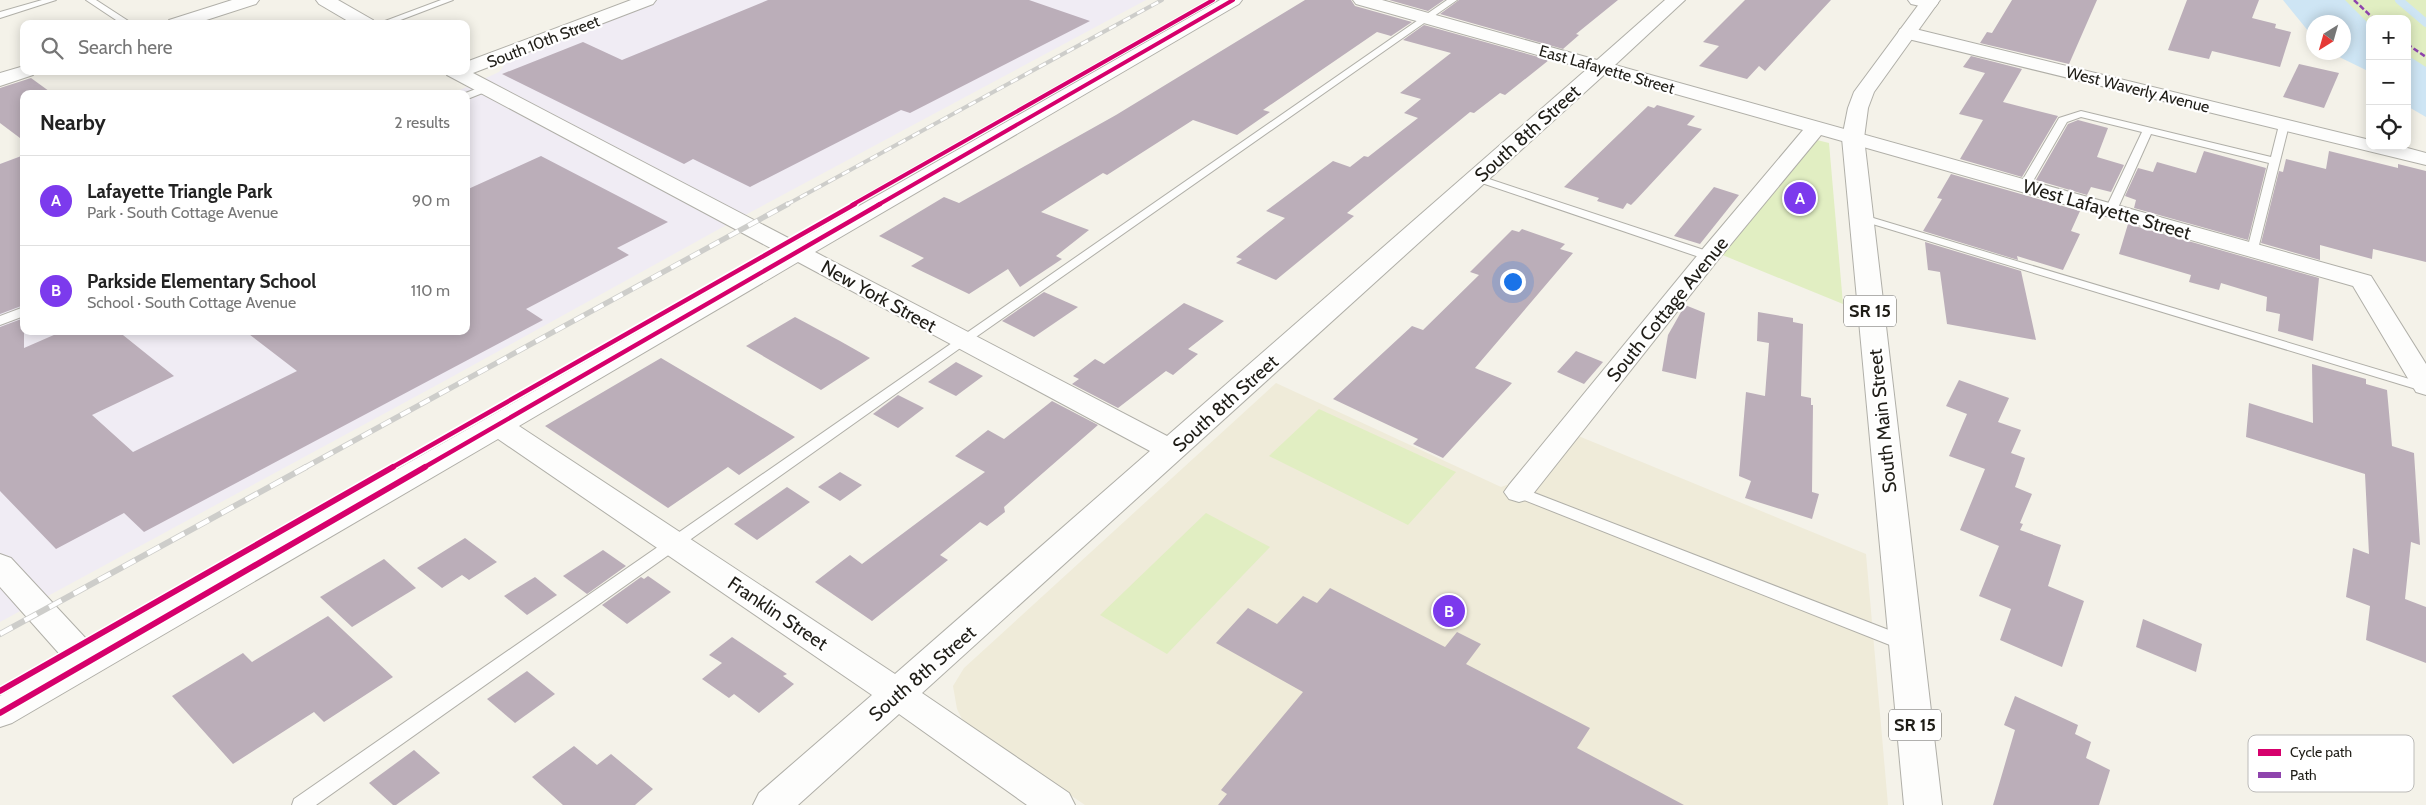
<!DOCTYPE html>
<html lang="en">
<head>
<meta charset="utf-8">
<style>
	body { margin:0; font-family:Cabin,sans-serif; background:#f2f2f2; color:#222 }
	.controls { position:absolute; right:15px; top:15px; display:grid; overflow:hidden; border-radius:10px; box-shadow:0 2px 12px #0003 }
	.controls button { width:45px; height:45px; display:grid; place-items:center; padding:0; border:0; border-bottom:1px solid #e0e0e0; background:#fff; color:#222; font:25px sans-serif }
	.compass { position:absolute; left:2306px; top:15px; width:45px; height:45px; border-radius:50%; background:#fff; box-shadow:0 2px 12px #0003; rotate:217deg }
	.you { position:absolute; left:1512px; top:281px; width:18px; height:18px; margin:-12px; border:4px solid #fff; border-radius:50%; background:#1a73e8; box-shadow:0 0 0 8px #1a73e833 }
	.badge { display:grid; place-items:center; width:32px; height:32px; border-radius:50%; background:#7c3aed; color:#fff; font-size:16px; font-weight:700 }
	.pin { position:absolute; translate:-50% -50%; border:2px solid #fff; box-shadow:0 1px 5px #0006 }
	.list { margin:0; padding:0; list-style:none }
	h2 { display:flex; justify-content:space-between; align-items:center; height:65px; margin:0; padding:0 20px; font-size:21px }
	h2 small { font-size:16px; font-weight:400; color:#767676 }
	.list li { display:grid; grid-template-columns:32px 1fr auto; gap:15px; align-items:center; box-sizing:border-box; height:90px; padding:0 20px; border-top:1px solid #e0e0e0 }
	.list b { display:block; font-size:19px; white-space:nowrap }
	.list p { margin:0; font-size:16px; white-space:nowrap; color:#767676 }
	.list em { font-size:16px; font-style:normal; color:#767676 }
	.icon { flex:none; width:28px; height:28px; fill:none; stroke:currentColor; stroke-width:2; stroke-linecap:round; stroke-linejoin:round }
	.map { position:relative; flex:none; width:2426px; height:805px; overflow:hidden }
	.search { position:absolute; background:#fff; box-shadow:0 2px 12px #0003; left:20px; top:20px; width:450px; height:55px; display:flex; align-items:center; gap:12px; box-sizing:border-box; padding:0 18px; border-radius:10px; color:#767676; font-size:19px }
	.panel { position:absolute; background:#fff; box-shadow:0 2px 12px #0003; left:20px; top:90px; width:450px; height:245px; border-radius:10px }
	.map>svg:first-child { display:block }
	.built { fill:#efebd9 }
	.industrial { fill:#f0ecf4 }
	.green { fill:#e1eec2 }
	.water { fill:#cee5f4 }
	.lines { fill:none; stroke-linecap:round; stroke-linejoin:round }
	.stream { stroke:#cee5f4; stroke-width:8 }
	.building { fill:#bbaeb9 }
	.lane-casing { stroke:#b0afa8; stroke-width:2 }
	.street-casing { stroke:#b0afa8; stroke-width:2 }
	.primary-casing { stroke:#b0afa8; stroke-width:2 }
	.lane { fill:#fdfdfc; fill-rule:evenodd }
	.street { fill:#fdfdfc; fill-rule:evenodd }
	.primary { fill:#fdfdfc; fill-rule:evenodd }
	.rail-far2-casing { stroke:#cdcdca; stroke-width:4 }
	.rail-far1-casing { stroke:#cdcdca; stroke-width:5.5 }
	.rail-casing { stroke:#cdcdca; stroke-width:6 }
	.rail-far2 { stroke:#fff; stroke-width:2.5; stroke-dasharray:8; stroke-linecap:butt }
	.rail-far1 { stroke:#fff; stroke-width:4; stroke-dasharray:11; stroke-linecap:butt }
	.rail { stroke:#fff; stroke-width:4.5; stroke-dasharray:14; stroke-linecap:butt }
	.quiet { stroke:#8e44ad; stroke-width:2.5; stroke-dasharray:5.5 2.5; stroke-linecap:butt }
	.cycleway-far2-casing { stroke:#fff; stroke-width:6 }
	.cycleway-far1-casing { stroke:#fff; stroke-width:8 }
	.cycleway-casing { stroke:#fff; stroke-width:9 }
	.cycleway-far2 { stroke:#d6006c; stroke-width:4 }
	.cycleway-far1 { stroke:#d6006c; stroke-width:4.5 }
	.cycleway { stroke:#d6006c; stroke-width:6 }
	.labels { text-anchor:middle; stroke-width:4.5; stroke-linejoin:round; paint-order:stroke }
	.far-street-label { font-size:16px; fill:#1f1d17; stroke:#fff }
	.shield { fill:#fff; stroke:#62615d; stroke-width:1 }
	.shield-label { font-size:18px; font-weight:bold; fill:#1f1d17 }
	.street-label { font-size:19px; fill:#1f1d17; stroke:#fff }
	.key { fill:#fff; stroke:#bcbbb9; stroke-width:1 }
	.key-label { font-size:14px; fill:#1f1d17 }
</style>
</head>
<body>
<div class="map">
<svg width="2426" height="805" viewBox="0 0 2426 805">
	<rect width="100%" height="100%" fill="#f4f2e9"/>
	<polygon class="built" points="1276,383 1501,487 1547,471 1576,435 1866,554 1888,805 1085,805 970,727 962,719 957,709 953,686 964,668"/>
	<polygon class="industrial" points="649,0 1146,0 721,228 448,379 0,622 0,164 24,155 24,331 466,331 466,94 451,94 499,72 507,61"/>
	<g class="green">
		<polygon points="2331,0 2426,0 2426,91 2407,75 2407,19 2370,19 2370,38"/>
		<polygon points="1817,140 1829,143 1843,304 1720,254"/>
		<polygon points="1319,409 1456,472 1408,525 1269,456"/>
		<polygon points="1206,513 1270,547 1167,654 1100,615"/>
	</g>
	<g class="water">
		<polygon points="2283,0 2345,0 2370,25 2370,72 2331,53 2344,52 2344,22 2314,22 2313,37"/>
		<polygon points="2407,55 2426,67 2426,117 2407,106"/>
	</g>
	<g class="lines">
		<polyline class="stream" points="2399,0 2426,23"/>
	</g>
	<g class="building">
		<polygon points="768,0 1029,0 1090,21 910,113 901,110 750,187 693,159 684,164 502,74 583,42 622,60"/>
		<polygon points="1305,0 1351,0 1355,6 1412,22 1391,36 1377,32 1263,110 1270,112 1237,135 1193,120 1107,175 1103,173 1041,212 1089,230 1056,256 1062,259 1020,287 1008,269 969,294 911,266 924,258 879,236 944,197 959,203 1116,115"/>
		<polygon points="1389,0 1444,0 1428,11"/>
		<polygon points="1459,0 1618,0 1576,34 1579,35 1563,49 1440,14"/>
		<polygon points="1745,0 1831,0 1765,71 1759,66 1747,79 1699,66 1719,46 1703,42"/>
		<polygon points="2012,0 2097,0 2069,64 1980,43 1987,32 1992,33"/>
		<polygon points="2187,0 2259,0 2252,18 2276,24 2275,28 2291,32 2280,67 2212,51 2209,59 2168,50"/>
		<polygon points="1424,25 1549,60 1505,95 1500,93 1474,113 1470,112 1347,213 1354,216 1276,280 1236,263 1242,259 1236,257 1285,218 1266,211 1333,161 1350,167 1364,156 1368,157 1418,118 1404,113 1421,99 1400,93 1451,53 1403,40"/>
		<polygon points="1971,56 2022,69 2003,102 2058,116 2022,177 1960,159 1983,120 1959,114 1985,73 1963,67"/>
		<polygon points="2299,64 2339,73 2324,108 2283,97"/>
		<polygon points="31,78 53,94 24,94 24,141 0,123 0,88"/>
		<polygon points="1657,105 1695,116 1687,125 1702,129 1635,201 1631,205 1627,203 1623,209 1597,201 1599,198 1564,187 1648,106 1654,108"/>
		<polygon points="2078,120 2108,128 2097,157 2124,165 2111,192 2091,187 2087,195 2036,180 2068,124"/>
		<polygon points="2204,151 2266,168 2248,240 2134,208 2136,200 2125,196 2138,168 2153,172 2157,162 2196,173"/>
		<polygon points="2329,151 2398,168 2398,164 2426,171 2426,262 2373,249 2372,259 2320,245 2320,260 2261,243 2279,171 2283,172 2286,159 2326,169"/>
		<polygon points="24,155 24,305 0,314 0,164"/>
		<polygon points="541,156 668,222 617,248 629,255 526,309 543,320 144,532 124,513 56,549 0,491 0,327 24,318 24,348 63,331 118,331 174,376 92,415 133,452 297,371 245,331 466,331 466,190"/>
		<polygon points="1951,174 2080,211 2071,231 2080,234 2063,270 2017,256 2018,260 1923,231 1942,199 1937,198"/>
		<polygon points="1714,187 1739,195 1700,244 1674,236"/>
		<polygon points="2128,224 2319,278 2313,341 2278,331 2280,314 2266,311 2267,297 2221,283 2219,290 2189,282 2191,275 2119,254"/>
		<polygon points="1522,229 1565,244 1560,249 1573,253 1475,368 1512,383 1443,458 1413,444 1418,439 1333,399 1412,326 1423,330 1479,275 1470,272 1512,230 1519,232"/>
		<polygon points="1925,242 2021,271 2036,340 1947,324 1940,272 1928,270"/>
		<polygon points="1044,292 1078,307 1034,337 1002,321"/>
		<polygon points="1184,303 1224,321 1188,349 1198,354 1173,375 1166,371 1118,408 1072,384 1079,379 1073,376 1095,359 1104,364"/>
		<polygon points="1685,305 1705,313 1696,379 1662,371 1668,335"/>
		<polygon points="1758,312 1793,318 1793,322 1803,324 1801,396 1811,398 1811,405 1813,405 1812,492 1819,494 1812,519 1745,498 1751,481 1739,476 1746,392 1765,396 1769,343 1757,341"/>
		<polygon points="795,317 840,341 870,358 821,390 746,346"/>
		<polygon points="1576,351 1603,362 1584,384 1557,372"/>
		<polygon points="661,358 795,437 739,475 728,467 668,508 545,426"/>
		<polygon points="956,362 983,376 956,396 928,382"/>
		<polygon points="2312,364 2366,379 2366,384 2387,390 2392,446 2414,453 2420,545 2411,542 2405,599 2426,607 2426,663 2366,640 2370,606 2346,597 2353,548 2369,554 2365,474 2246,437 2249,403 2313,423"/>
		<polygon points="1959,380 2009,398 1998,422 2021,430 2011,453 2025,458 2015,487 2032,494 2020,523 2023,524 2020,530 2061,545 2048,586 2084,601 2062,667 2000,640 2011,609 1979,596 1999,546 1960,530 1985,469 1949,456 1967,414 1946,406"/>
		<polygon points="898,395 924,408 898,428 873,414"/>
		<polygon points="1052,401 1098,425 1004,507 1005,512 987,526 980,522 940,555 948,560 872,621 815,582 850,555 862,564 985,472 955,456 988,430 1004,439"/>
		<polygon points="840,472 862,485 840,501 818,487"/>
		<polygon points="787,487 810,502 757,540 734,524"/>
		<polygon points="465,538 497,562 469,580 462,575 442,588 417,568"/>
		<polygon points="603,550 626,566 587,594 563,576"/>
		<polygon points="384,559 416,588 352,627 320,597"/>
		<polygon points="648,576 671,592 627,624 602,605 641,577 644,579"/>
		<polygon points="535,577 557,595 527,615 504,596"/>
		<polygon points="1330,588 1445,647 1457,632 1481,644 1466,664 1590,728 1577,748 1684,805 1218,805 1227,794 1221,790 1303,692 1216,643 1248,608 1277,624 1303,596 1317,603"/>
		<polygon points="328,616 393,677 324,722 314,712 233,764 172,696 243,653 252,662"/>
		<polygon points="2143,619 2202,644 2196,672 2136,647"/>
		<polygon points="732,637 787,674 783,676 794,684 759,713 734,694 729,698 702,679 722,663 709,655"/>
		<polygon points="527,671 555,694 515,723 487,699"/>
		<polygon points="2015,696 2078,725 2075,734 2091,742 2086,758 2110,770 2099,805 1993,805 2015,730 2004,725"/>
		<polygon points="574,746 597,765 611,754 653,789 635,805 563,805 532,777"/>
		<polygon points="414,750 440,773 396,805 393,805 369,783"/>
	</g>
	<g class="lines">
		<g class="lane-casing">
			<g id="lane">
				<polygon points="42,0 56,0 0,18 0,12"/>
				<polygon points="86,0 96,0 133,24 122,24"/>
				<polygon points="441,0 453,0 390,24 377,24"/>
				<polygon points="1447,0 1457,0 966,344 316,805 292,805 294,799"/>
				<polygon points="486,85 490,86 490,90 470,98 466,99 466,94 463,94"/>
				<polygon points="2081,111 2271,157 2279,125 2280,123 2288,123 2289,125 2257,253 2253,254 2247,250 2269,163 2151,134 2117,210 2111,213 2105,210 2142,132 2081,117 2067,122 2029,188 2021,188 2019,186 2059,118"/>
				<polygon points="1477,175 1713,253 1715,256 1713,259 1705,259 1473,180 1473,176"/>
				<polygon points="1860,214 2426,384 2426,392 1856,219 1856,215"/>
				<polygon points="24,307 24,316 0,325 0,316"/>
				<polygon points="1519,487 1912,639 1914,644 1912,649 1906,651 1900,649 1514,496 1512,492 1514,488"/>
			</g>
		</g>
		<g class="street-casing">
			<g id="street">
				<polygon points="232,0 259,0 256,4 194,24 166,24 169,20"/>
				<polygon points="316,0 338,0 373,20 376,24 353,24 319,4"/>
				<path d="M631,0H656L653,4L473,73L796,242L1220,0H1242L1239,4L815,252L1167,436L1587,69L1356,4L1353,0H1382L1597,60L1665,0H1685L1615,65L2371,276L2426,364V395L2416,392L2353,286L1821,135L1717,261L1529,499L1519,502L1509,499L1504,492L1509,485L1701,251L1803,130L1605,74L922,693L1069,793L1075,805H1027L899,714L798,805H753L759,793L872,695L498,439L12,723L0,727V696L64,659L0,587V554L11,558L91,644L778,252L447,75L444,71H466V62ZM798,262L1150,451L895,674L519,426Z"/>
				<polygon points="1908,0 1936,0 1938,3 1935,7 1929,8 1911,4"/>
				<polygon points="1907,27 2370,140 2370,146 2400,146 2426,153 2426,165 1900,37 1898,33 1900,29"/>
				<polygon points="24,66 24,71 36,71 33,75 0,86 0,73"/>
			</g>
		</g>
		<g class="primary-casing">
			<polygon id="primary" points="1922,0 1940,0 1874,92 1868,108 1864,138 1942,805 1904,805 1842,138 1848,108 1854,92"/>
		</g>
		<use href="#lane" class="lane"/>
		<use href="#street" class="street"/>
		<use href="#primary" class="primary"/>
		<g class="rail-far2-casing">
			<polyline id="rail-far2" points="786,205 1162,0"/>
		</g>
		<g class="rail-far1-casing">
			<polyline id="rail-far1" points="304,468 788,204"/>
		</g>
		<g class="rail-casing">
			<polyline id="rail" points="0,634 306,467"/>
		</g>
		<use href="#rail-far2" class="rail-far2"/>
		<use href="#rail-far1" class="rail-far1"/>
		<use href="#rail" class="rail"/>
		<g class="quiet">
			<polyline points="2354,0 2374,19"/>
			<polyline points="2407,44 2426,57"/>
		</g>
		<g class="cycleway-far2-casing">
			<g id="cycleway-far2">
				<polyline points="852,205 1213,0"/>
				<polyline points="878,205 1233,0"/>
			</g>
		</g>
		<g class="cycleway-far1-casing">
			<g id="cycleway-far1">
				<polyline points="391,468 855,204"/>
				<polyline points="423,468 880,204"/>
			</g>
		</g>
		<g class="cycleway-casing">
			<g id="cycleway">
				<polyline points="0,691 393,467"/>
				<polyline points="0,713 425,467"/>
			</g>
		</g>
		<use href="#cycleway-far2" class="cycleway-far2"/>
		<use href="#cycleway-far1" class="cycleway-far1"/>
		<use href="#cycleway" class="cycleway"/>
	</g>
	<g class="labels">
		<g class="far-street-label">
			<text transform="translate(543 41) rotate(-21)" y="6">South 10th Street</text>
			<text transform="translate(1607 69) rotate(16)" y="6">East Lafayette Street</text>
			<text transform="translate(2138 89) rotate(14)" y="6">West Waverly Avenue</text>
		</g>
		<g class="shield">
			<rect x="1844" y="295.5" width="52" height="31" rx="4"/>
			<rect x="1889" y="709.5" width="52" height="31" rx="4"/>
		</g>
		<g class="shield-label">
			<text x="1870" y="317">SR 15</text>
			<text x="1915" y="731">SR 15</text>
		</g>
		<g class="street-label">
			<text transform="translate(1527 133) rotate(-42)" y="7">South 8th Street</text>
			<text transform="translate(2107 209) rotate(16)" y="7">West Lafayette Street</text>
			<text transform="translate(879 296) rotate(29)" y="7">New York Street</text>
			<text transform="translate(1667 309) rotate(-51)" y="7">South Cottage Avenue</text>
			<text transform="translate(1225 403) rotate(-42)" y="7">South 8th Street</text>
			<text transform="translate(1882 421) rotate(-96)" y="7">South Main Street</text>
			<text transform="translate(778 613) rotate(34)" y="7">Franklin Street</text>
			<text transform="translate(922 673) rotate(-41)" y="7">South 8th Street</text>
		</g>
	</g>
	<rect x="2248" y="735" width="166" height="57" rx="8" class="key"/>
	<rect x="2258" y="749" width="23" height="7" fill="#d6006c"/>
	<rect x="2258" y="772" width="23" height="6" fill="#8e44ad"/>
	<g class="key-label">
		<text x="2290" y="757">Cycle path</text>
		<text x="2290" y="780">Path</text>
	</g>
</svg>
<div class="controls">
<button>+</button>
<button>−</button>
<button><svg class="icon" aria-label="locate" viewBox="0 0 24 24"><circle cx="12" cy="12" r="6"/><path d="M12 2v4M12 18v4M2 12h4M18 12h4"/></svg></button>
</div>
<svg class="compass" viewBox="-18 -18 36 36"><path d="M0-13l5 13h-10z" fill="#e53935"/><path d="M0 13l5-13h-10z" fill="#767676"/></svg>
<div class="you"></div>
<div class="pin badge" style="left:1800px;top:198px">A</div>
<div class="pin badge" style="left:1449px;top:611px">B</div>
<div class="search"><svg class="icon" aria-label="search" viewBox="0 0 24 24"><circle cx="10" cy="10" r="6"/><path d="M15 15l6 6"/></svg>Search here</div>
<section class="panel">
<h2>Nearby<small>2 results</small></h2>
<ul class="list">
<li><span class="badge">A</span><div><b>Lafayette Triangle Park</b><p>Park · South Cottage Avenue</p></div><em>90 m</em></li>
<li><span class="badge">B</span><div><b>Parkside Elementary School</b><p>School · South Cottage Avenue</p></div><em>110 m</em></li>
</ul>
</section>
</div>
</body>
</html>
